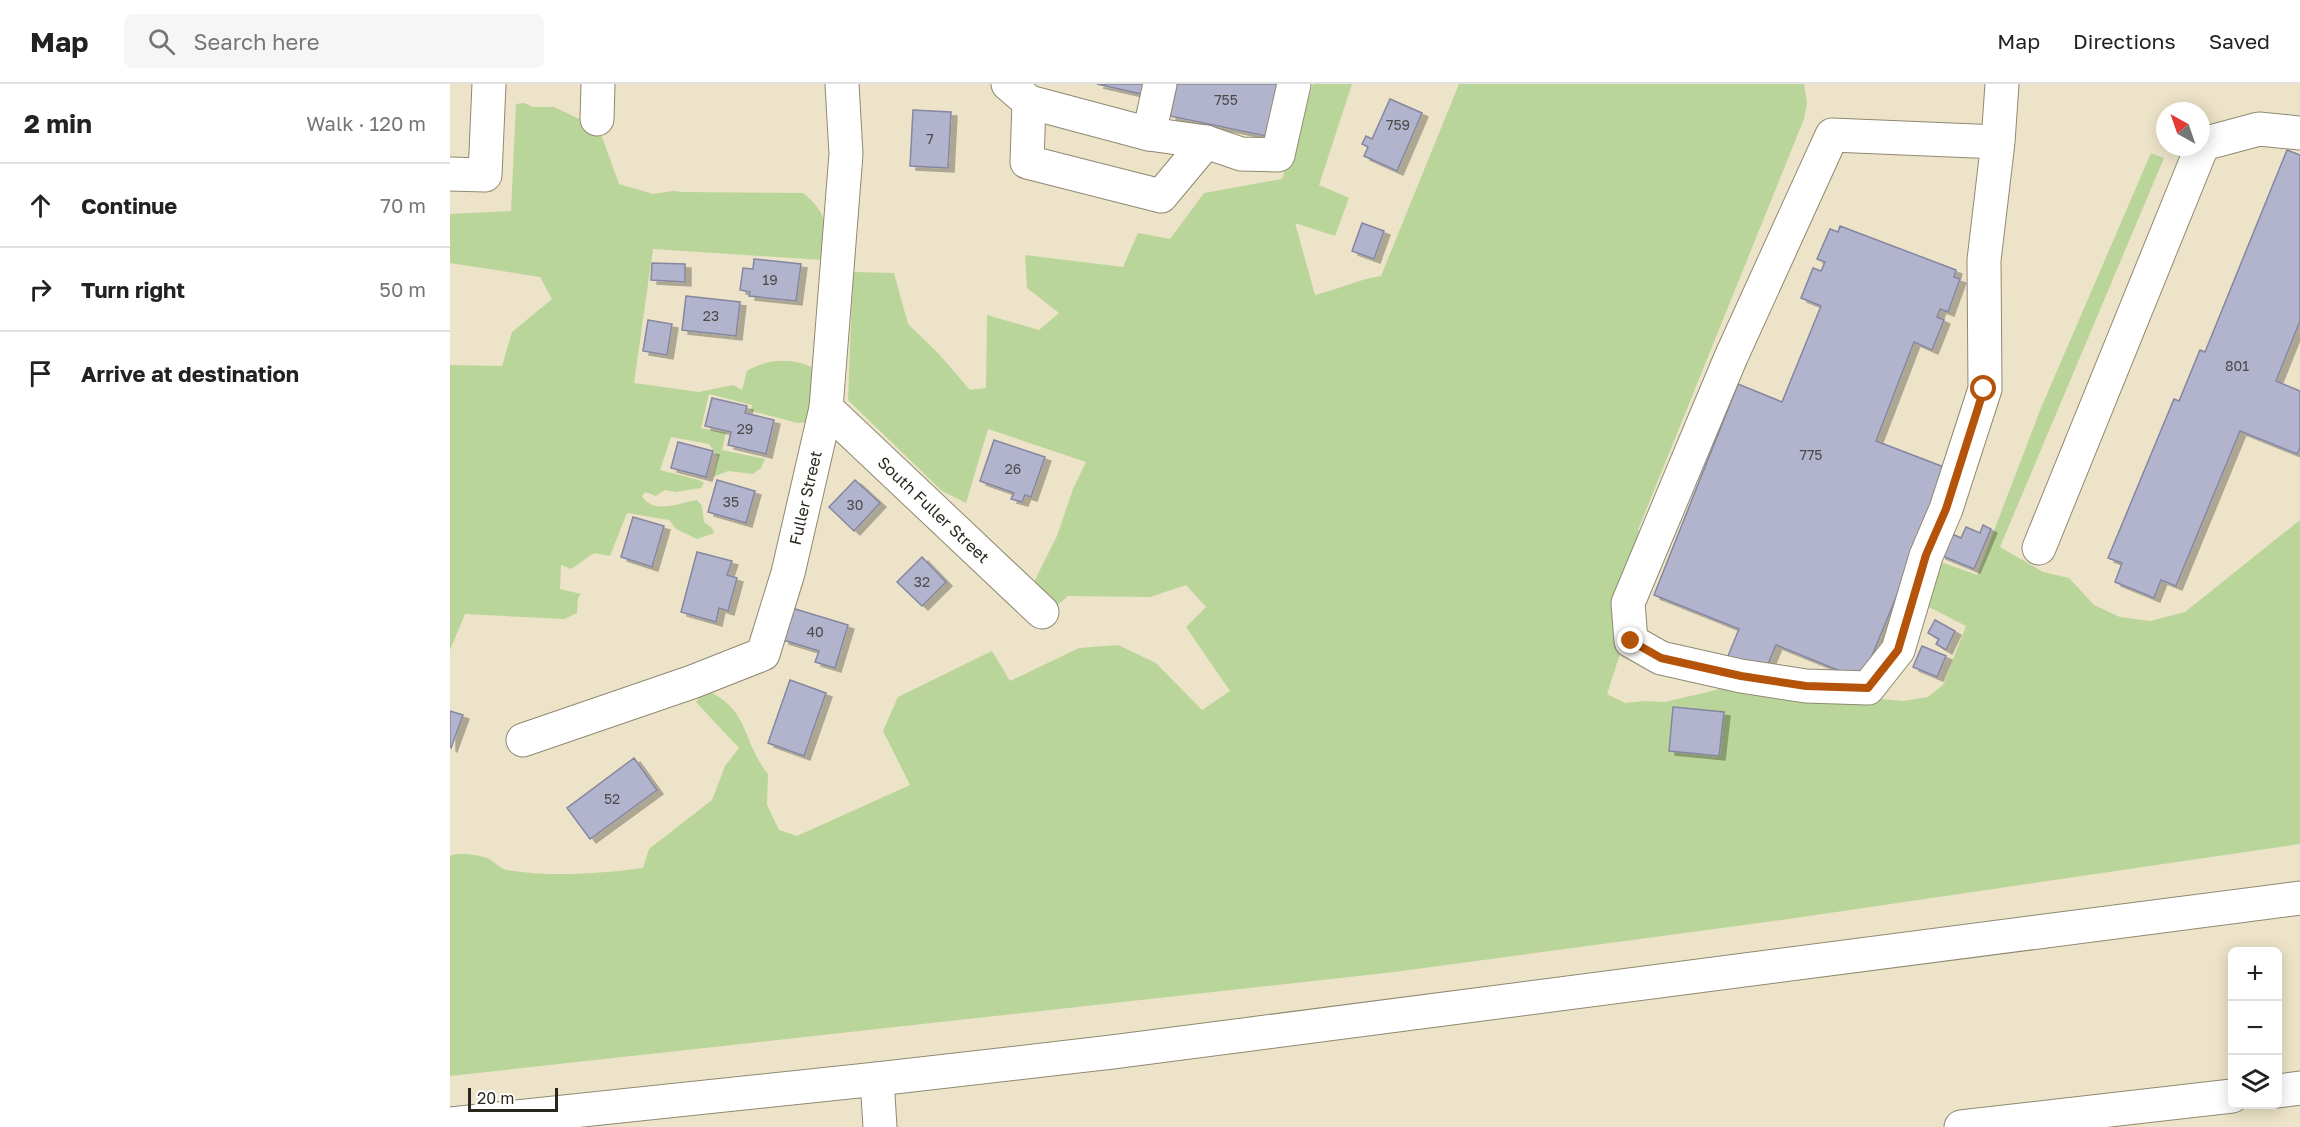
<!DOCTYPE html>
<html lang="en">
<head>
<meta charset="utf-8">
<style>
	body { margin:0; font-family:"Golos Text",sans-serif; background:#f6f6f6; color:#222 }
	.controls { position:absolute; right:18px; bottom:18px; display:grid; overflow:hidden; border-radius:9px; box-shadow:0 3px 15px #0003 }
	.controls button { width:54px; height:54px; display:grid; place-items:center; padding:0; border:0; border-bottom:2px solid #e0e0e0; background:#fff; color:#222; font:30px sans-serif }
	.compass { position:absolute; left:1706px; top:18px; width:54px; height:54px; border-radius:50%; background:#fff; box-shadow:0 3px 15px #0003; rotate:320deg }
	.scale { position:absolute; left:18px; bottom:15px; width:90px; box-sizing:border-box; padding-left:6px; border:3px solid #2a271d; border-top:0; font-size:16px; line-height:21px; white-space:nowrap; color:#2a271d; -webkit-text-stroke:4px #fff; paint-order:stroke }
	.stop { position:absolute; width:18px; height:18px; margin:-14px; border:4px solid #b45309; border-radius:50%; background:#fff }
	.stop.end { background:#b45309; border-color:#fff; box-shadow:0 2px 6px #0008 }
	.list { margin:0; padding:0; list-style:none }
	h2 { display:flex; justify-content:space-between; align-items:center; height:78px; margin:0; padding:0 24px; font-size:26px }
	h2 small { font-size:20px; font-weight:400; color:#767676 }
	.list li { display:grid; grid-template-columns:39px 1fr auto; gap:18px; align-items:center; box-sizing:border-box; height:84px; padding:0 24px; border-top:2px solid #e0e0e0 }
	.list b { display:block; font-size:22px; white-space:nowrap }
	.list em { font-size:20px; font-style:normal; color:#767676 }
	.icon { flex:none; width:33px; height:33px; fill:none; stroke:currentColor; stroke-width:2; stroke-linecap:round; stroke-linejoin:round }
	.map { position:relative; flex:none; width:1850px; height:1043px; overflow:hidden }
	header { display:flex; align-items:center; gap:36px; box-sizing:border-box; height:84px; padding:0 30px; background:#fff; border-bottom:2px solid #e0e0e0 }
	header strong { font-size:28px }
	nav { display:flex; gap:33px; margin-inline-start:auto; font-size:21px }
	.search { width:420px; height:54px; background:#f6f6f6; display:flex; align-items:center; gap:15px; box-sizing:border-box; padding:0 21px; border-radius:9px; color:#767676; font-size:22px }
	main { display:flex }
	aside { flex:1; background:#fff }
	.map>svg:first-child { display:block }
	.green { fill:#bad599 }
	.building { fill:#b2b4ce; stroke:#85869f; stroke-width:1.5; filter:url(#shadow) }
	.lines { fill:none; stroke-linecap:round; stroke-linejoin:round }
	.minor-casing { stroke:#908970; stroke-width:35 }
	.highway-casing { stroke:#908970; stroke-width:35 }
	.minor { stroke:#fff; stroke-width:33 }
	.highway { stroke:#fff; stroke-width:33 }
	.route { stroke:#b45309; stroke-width:8 }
	.labels { text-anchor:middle; stroke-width:4.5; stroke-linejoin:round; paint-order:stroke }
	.number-label { font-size:14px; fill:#4c4a49 }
	.street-label { font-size:16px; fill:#2a271d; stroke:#fff }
</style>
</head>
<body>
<header>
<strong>Map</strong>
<div class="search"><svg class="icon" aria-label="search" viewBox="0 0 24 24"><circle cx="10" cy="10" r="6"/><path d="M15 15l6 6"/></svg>Search here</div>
<nav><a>Map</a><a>Directions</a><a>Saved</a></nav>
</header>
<main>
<aside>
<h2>2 min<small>Walk · 120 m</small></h2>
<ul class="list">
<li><svg class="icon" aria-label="ahead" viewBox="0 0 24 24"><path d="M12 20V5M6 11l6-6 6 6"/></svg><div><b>Continue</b></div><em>70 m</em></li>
<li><svg class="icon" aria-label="right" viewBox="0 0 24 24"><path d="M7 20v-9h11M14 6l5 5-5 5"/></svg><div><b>Turn right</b></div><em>50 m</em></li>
<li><svg class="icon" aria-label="arrive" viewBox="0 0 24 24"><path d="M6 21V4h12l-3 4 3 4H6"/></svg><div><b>Arrive at destination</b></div></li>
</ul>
</aside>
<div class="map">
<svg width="1850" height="1043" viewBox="0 0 1850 1043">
	<defs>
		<filter id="shadow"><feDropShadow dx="6" dy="4" stdDeviation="0" flood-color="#0004"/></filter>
	</defs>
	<rect width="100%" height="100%" fill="#ece3c8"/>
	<g class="green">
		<path d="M863,0H902L869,101L899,114L885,152L845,139L865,211C887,206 909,195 931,192L1009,0H1354L1357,19L1354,35L1188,446L1196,454L1172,564L1157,610L1175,619L1195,617L1215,618L1283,602L1453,617L1478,613L1493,601L1516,542L1473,520L1491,478L1527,491L1591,324L1701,69L1714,74L1550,463L1593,488L1619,494L1644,521L1670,533L1700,537L1735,528L1850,436V760L1324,837L944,888L0,992V772C8,768 28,771 37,774C44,777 49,784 57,786C101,793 149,790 193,784L199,765L262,716L275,682L289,664L246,618L256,606C300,625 292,658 318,690L317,721L329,746L347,752L460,701L433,647L448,613L542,567L560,597L629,564L668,561L706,579L752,626L780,607L736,543L756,523L736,501L700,513L618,512L587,539L572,522L607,452L623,405L636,378L538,345L516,419L492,407L398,316L403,188L444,189L458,240L488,269L520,306L536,304L537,231L589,246L609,229L577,204L575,171L673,183L688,149L720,155L754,109L832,95Z"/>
		<path d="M74,19L83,23H104L142,41L150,47L169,100L203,110L223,107L233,108L353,109C380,131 377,145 372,176L203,165L184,299L249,308L283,301L292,306L297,287C318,274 347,273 368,287L360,338L348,339L301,327L302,321L259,310L251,344L276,349L272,366L315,375L311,384L303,390L278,387L263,393L268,373L259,360L221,353L210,386L249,396L254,399L251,404L226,408L215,406L206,412L195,408L192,412C203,431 229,419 247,416L252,422L254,438L262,444L264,449L247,455L226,445L219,436L177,429L160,472L144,469L121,485L111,481L110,505L131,510L128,514L127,529L114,535L15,530L0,566V281L52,282L62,248L102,215L90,193L0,179V130L61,127L66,20Z"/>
	</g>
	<g class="building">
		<polygon points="647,0 703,0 700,12"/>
		<polygon points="727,0 834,0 816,52 720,32"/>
		<polygon points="940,15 972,29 947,87 914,72 918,63 912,60 916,52 922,55"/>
		<polygon points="463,26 501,28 498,84 460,82"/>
		<polygon points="1837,66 1850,71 1850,237 1826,297 1850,307 1850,364 1847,370 1790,347 1726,502 1711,496 1704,514 1665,498 1672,479 1658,474 1724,315 1729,317 1750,266 1755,268"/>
		<polygon points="912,139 934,147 924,175 902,167"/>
		<polygon points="1390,142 1506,186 1504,193 1510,195 1498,228 1490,225 1487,233 1494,236 1482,266 1464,258 1426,357 1499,385 1412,596 1326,561 1313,592 1276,577 1289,545 1204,511 1288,300 1332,318 1371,222 1351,214 1363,184 1371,187 1375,178 1367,175 1380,145 1388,148"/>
		<polygon points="304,175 351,180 346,217 299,212 300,208 290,206 293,184 303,185"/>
		<polygon points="202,179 235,180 235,198 201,196"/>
		<polygon points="236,212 290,218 286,252 232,246"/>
		<polygon points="198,236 222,240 217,271 193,267"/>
		<polygon points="262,314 297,322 295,329 324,336 316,370 278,361 281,348 255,342"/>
		<polygon points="544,356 595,373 581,413 575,411 572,418 561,415 564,409 530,397"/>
		<polygon points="228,358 263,367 256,393 221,384"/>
		<polygon points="267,396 305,407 296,439 258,428"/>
		<polygon points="405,396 430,419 404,447 379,423"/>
		<polygon points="183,433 214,442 202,483 171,473"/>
		<polygon points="1533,441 1541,445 1524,485 1490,471 1500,449 1511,454 1516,443 1530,449"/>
		<polygon points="247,468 282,477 277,491 287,494 278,527 269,524 266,538 231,528"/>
		<polygon points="472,473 496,498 472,522 447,498"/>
		<polygon points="342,524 398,541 385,584 365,578 369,567 333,556"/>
		<polygon points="1485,536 1505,547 1496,566 1486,560 1489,555 1478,549"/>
		<polygon points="1472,562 1496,572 1487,593 1463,583"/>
		<polygon points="340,596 376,609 354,672 318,659"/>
		<polygon points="1223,623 1274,628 1269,672 1219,667"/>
		<polygon points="0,627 13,631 1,664 0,663"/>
		<polygon points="184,674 207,706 140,755 117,724"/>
	</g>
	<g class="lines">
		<g class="minor-casing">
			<g id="minor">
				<polyline points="558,0 579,18 699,50"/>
				<polyline points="710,0 699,50 756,58 791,70 828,71 844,0"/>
				<polyline points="579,18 577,78 711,112 756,58"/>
				<polyline points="147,35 148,0"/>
				<polyline points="1548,58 1534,176 1535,305 1496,425 1476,472 1448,566 1418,604 1356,602 1291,592 1211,574 1181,557 1178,519 1281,273 1382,51 1548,58 1552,0"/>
				<polyline points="0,90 35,91 39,0"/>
				<path id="s1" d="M376,324L592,528"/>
				<polyline points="1589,464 1753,60 1809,45 1850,49"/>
				<path id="s2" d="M73,656L242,598L313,570L338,489L376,324L396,70L392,0"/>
				<polyline points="427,995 430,1043"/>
			</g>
		</g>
		<g class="highway-casing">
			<g id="highway">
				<polyline points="1828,1007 1850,1004"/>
				<polyline points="0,1040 427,995 662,968 1850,814"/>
				<polyline points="1511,1043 1782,1012"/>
			</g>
		</g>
		<use href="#minor" class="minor"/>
		<use href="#highway" class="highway"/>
	</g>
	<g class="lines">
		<polyline class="route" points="1181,557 1211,574 1291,592 1356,602 1418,604 1448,566 1476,471 1496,425 1534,305"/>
	</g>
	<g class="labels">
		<g class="number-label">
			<text x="776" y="21">755</text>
			<text x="948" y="46">759</text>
			<text x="480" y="60">7</text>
			<text x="320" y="201">19</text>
			<text x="261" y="237">23</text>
			<text x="1787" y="287">801</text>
			<text x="295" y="350">29</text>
			<text x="1361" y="376">775</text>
			<text x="563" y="390">26</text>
			<text x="281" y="423">35</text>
			<text x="405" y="426">30</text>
			<text x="472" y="503">32</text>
			<text x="365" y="553">40</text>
			<text x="162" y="720">52</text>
		</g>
		<g class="street-label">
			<text dy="6" stroke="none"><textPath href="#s2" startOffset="417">Fuller Street</textPath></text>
			<text dy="6" stroke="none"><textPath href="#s1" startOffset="148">South Fuller Street</textPath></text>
		</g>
	</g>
</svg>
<div class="controls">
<button>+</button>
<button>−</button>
<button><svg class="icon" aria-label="layers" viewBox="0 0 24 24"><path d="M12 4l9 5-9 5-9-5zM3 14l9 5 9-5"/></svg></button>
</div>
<svg class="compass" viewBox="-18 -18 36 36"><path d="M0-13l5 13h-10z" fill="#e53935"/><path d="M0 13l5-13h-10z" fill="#767676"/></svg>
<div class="scale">20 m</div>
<div class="stop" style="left:1534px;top:305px"></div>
<div class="stop end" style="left:1181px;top:557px"></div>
</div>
</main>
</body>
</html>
